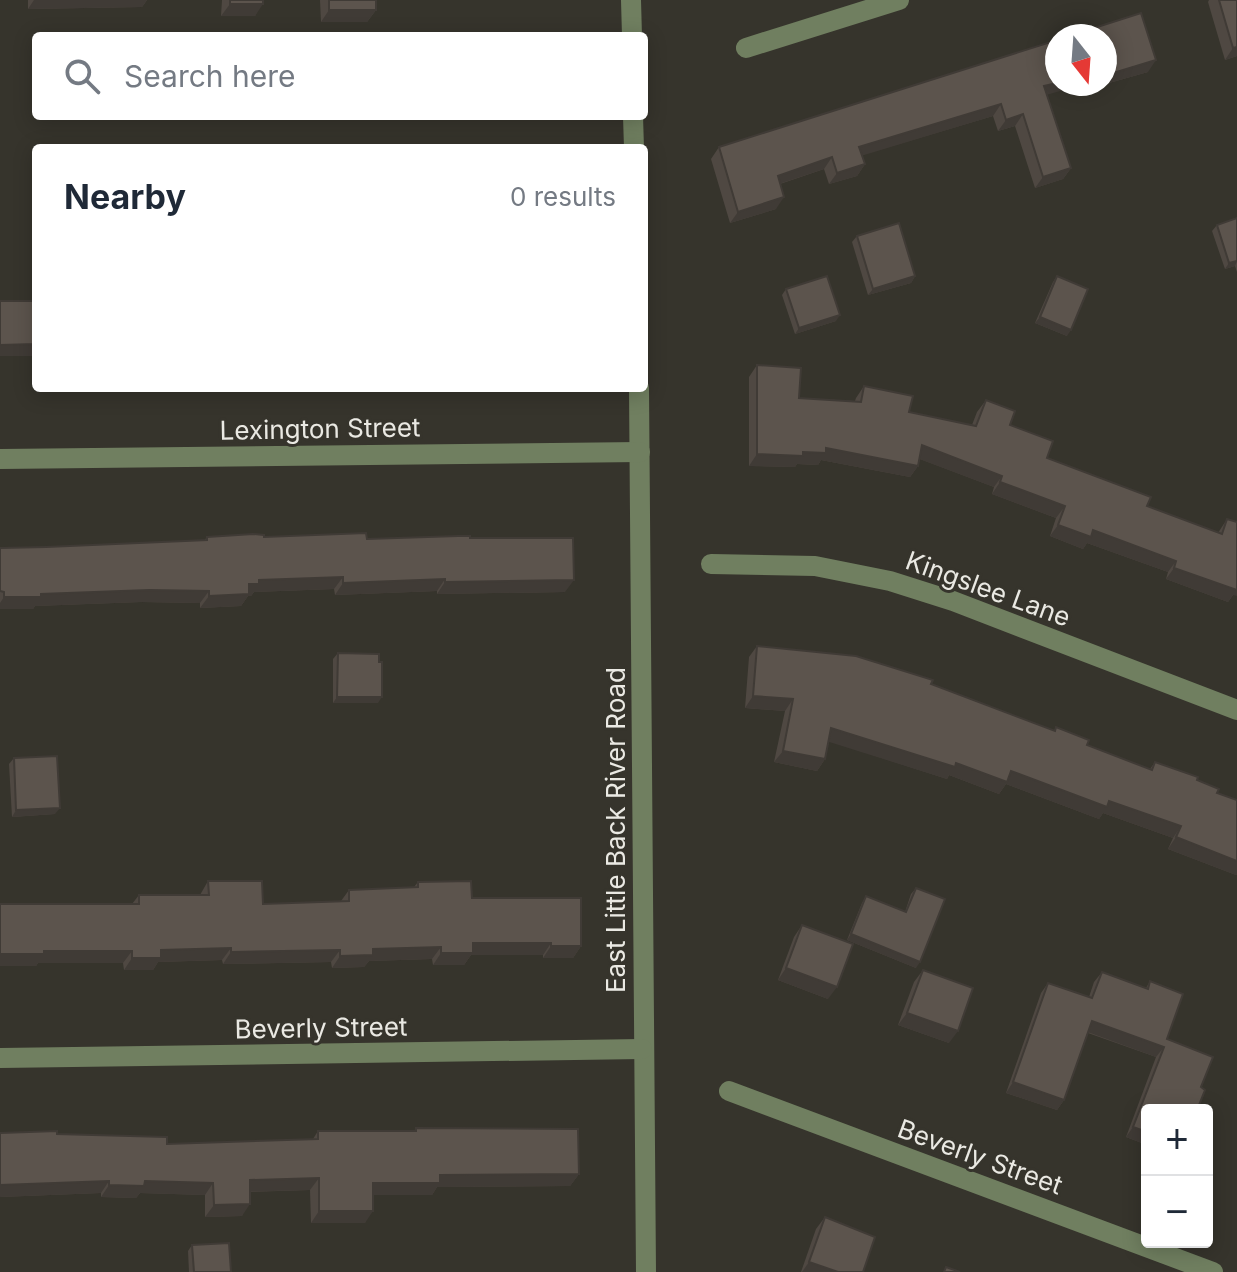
<!DOCTYPE html>
<html lang="en">
<head>
<meta charset="utf-8">
<style>
	body { margin:0; font-family:Inter,sans-serif; background:#f2f2f3; color:#1f2937 }
	.controls { position:absolute; right:24px; bottom:24px; display:grid; overflow:hidden; border-radius:8px; box-shadow:0 4px 20px #0003 }
	.controls button { width:72px; height:72px; display:grid; place-items:center; padding:0; border:0; border-bottom:2px solid #e0e1e3; background:#fff; color:#1f2937; font:40px sans-serif }
	.compass { position:absolute; left:1045px; top:24px; width:72px; height:72px; border-radius:50%; background:#fff; box-shadow:0 4px 20px #0003; rotate:163deg }
	.list { margin:0; padding:0; list-style:none }
	h2 { display:flex; justify-content:space-between; align-items:center; height:104px; margin:0; padding:0 32px; font-size:34px }
	h2 small { font-size:26px; font-weight:400; color:#747a83 }
	.icon { flex:none; width:44px; height:44px; fill:none; stroke:currentColor; stroke-width:2; stroke-linecap:round; stroke-linejoin:round }
	.map { position:relative; flex:none; width:1237px; height:1272px; overflow:hidden }
	.search { position:absolute; background:#fff; box-shadow:0 4px 20px #0003; left:32px; top:32px; width:616px; height:88px; display:flex; align-items:center; gap:20px; box-sizing:border-box; padding:0 28px; border-radius:8px; color:#747a83; font-size:30px }
	.panel { position:absolute; background:#fff; box-shadow:0 4px 20px #0003; left:32px; top:144px; width:616px; height:248px; border-radius:8px }
	.map>svg:first-child { display:block }
	.lines { fill:none; stroke-linecap:round; stroke-linejoin:round }
	.minor { stroke:#707f60; stroke-width:20 }
	.wall { fill:#4f4842 }
	.shaded-wall { fill:#403b36 }
	.building { fill:#5c544d; stroke:#403b36; stroke-width:2 }
	.labels { text-anchor:middle; stroke-width:6; stroke-linejoin:round; paint-order:stroke }
	.street-label { font-size:26px; fill:#eae9e3; stroke:#36342c }
</style>
</head>
<body>
<div class="map">
<svg width="1237" height="1272" viewBox="0 0 1237 1272">
	<rect width="100%" height="100%" fill="#36342c"/>
	<g class="lines">
		<g class="minor">
			<polyline points="631,0 632,36"/>
			<polyline points="746,48 899,0"/>
			<polyline points="633,116 634,148"/>
			<polyline points="639,388 646,1272"/>
			<polyline points="0,459 640,452"/>
			<polyline points="711,564 815,566 890,581 953,601 1237,710"/>
			<polyline points="0,1058 642,1049"/>
			<polyline points="729,1091 1213,1272"/>
		</g>
	</g>
	<g class="wall">
		<polygon points="28,0 147,0 142,7 28,9"/>
		<polygon points="222,0 263,0 255,16 221,16"/>
		<polygon points="320,0 376,0 376,10 367,22 321,22"/>
		<polygon points="1209,0 1237,0 1237,56 1225,60 1208,2"/>
		<polygon points="1105,36 1148,72 1102,85 1102,84 1105,84"/>
		<polygon points="1047,95 1071,168 1063,179 1035,188 1015,126 998,131 993,116 862,155 865,164 857,176 829,184 824,169 780,184 776,209 730,223 711,159 719,147"/>
		<polygon points="1237,218 1237,272 1235,266 1225,269 1212,231 1217,225"/>
		<polygon points="857,236 915,276 911,283 868,295 852,242"/>
		<polygon points="1057,276 1067,336 1035,323 1053,282"/>
		<polygon points="786,289 836,321 795,334 782,295"/>
		<polygon points="757,365 799,398 855,401 856,398 864,386 909,412 972,425 977,412 986,400 1010,425 1047,458 1147,506 1218,533 1227,519 1233,595 1228,602 1166,579 1168,572 1087,543 1083,549 1050,536 1056,518 992,494 994,487 920,459 918,466 910,477 821,460 818,465 797,464 795,467 749,466 749,377"/>
		<polygon points="207,537 367,539 470,538 565,592 437,594 437,591 335,595 334,589 254,592 251,596 248,596 241,606 200,608 200,603 141,602 35,606 33,609 0,609 0,548 46,547 204,541"/>
		<polygon points="757,646 931,684 1054,731 1056,727 1087,745 1150,769 1155,762 1197,780 1217,793 1237,800 1237,874 1236,875 1168,849 1173,838 1103,813 1099,819 1006,784 999,794 949,775 947,779 829,741 825,759 817,771 774,762 785,711 745,708 749,657"/>
		<polygon points="338,653 378,703 333,703 333,659"/>
		<polygon points="14,758 55,814 12,817 9,764"/>
		<polygon points="208,881 263,904 341,901 349,890 414,887 418,882 472,898 581,946 573,958 543,958 543,955 471,955 464,965 433,965 432,959 369,961 364,967 332,968 331,962 223,964 222,960 158,962 153,970 124,970 123,963 38,963 36,966 0,966 0,904 132,904 139,895 200,895"/>
		<polygon points="916,888 916,968 847,940 862,903 866,896 905,912 911,894"/>
		<polygon points="802,925 828,999 778,980 794,937"/>
		<polygon points="923,970 949,1043 898,1025 914,982"/>
		<polygon points="1102,972 1146,988 1150,981 1167,1039 1147,1110 1147,1145 1126,1137 1156,1057 1088,1033 1064,1100 1057,1110 1006,1093 1041,993 1048,983 1089,997 1094,982"/>
		<polygon points="416,1128 579,1174 570,1186 437,1187 432,1195 373,1195 365,1223 311,1223 310,1190 250,1192 242,1216 205,1217 205,1195 140,1193 136,1198 101,1197 101,1193 0,1197 0,1133 57,1134 167,1144 313,1139 318,1131 414,1131"/>
		<polygon points="825,1217 863,1272 801,1272 816,1229"/>
		<polygon points="192,1245 231,1272 189,1272 188,1251"/>
	</g>
	<g class="shaded-wall">
		<polygon points="34,0 147,0 142,7 28,9"/>
		<polygon points="230,4 263,4 255,16 221,16"/>
		<polygon points="329,10 376,10 367,22 321,22"/>
		<polygon points="1237,47 1237,56 1225,60 1233,48"/>
		<polygon points="1156,60 1148,72 1102,85 1105,84 1105,81 1110,74"/>
		<polygon points="1057,83 1057,84 1084,84 1036,98 1044,86"/>
		<polygon points="1001,104 993,116 851,159 859,147"/>
		<polygon points="1023,114 1015,126 998,131 1006,120"/>
		<polygon points="832,157 824,169 770,187 778,176"/>
		<polygon points="865,164 857,176 829,184 837,173"/>
		<polygon points="1071,168 1063,179 1035,188 1043,177"/>
		<polygon points="784,197 776,209 730,223 738,212"/>
		<polygon points="1237,261 1235,266 1225,269 1229,263"/>
		<polygon points="915,276 911,283 868,295 873,289"/>
		<polygon points="840,315 836,321 795,334 799,328"/>
		<polygon points="1040,317 1071,330 1067,336 1035,323"/>
		<polygon points="36,344 36,353 34,356 0,356 0,345"/>
		<polygon points="922,445 1002,476 994,487 914,457"/>
		<polygon points="826,448 918,466 910,477 821,460 818,465 797,464 795,467 749,466 757,454 803,452"/>
		<polygon points="1000,482 1065,506 1056,518 992,494"/>
		<polygon points="1058,525 1093,530 1176,561 1168,572 1087,543 1083,549 1050,536"/>
		<polygon points="1174,568 1237,586 1237,596 1233,595 1228,602 1166,579"/>
		<polygon points="343,577 334,589 254,592 251,596 248,596 241,606 200,608 209,596 259,580"/>
		<polygon points="445,579 437,591 335,595 343,583"/>
		<polygon points="574,580 565,592 437,594 445,582"/>
		<polygon points="149,590 209,591 200,603 141,602 35,606 33,609 0,609 0,603 4,597 41,594"/>
		<polygon points="753,696 793,699 785,711 745,708"/>
		<polygon points="337,697 382,697 378,703 333,703"/>
		<polygon points="831,728 956,763 1011,771 1109,801 1181,826 1173,838 1103,813 1099,819 1006,784 999,794 949,775 947,779 823,740"/>
		<polygon points="783,751 825,759 817,771 774,762"/>
		<polygon points="60,808 55,814 12,817 16,810"/>
		<polygon points="1176,837 1237,861 1237,874 1236,875 1168,849"/>
		<polygon points="851,934 920,962 916,968 847,940"/>
		<polygon points="473,943 551,943 543,955 471,955 464,965 433,965 441,953"/>
		<polygon points="551,946 581,946 573,958 543,958"/>
		<polygon points="441,947 432,959 369,961 364,967 332,968 340,956 373,949"/>
		<polygon points="231,948 222,960 158,962 153,970 124,970 132,958 161,950"/>
		<polygon points="340,950 331,962 223,964 231,952"/>
		<polygon points="44,951 132,951 123,963 38,963 36,966 0,966 0,954"/>
		<polygon points="786,968 837,987 828,999 778,980"/>
		<polygon points="907,1013 958,1031 949,1043 898,1025"/>
		<polygon points="1092,1021 1164,1047 1156,1057 1085,1031"/>
		<polygon points="1013,1082 1064,1100 1057,1110 1006,1093"/>
		<polygon points="1133,1127 1147,1132 1147,1145 1126,1137"/>
		<polygon points="579,1174 570,1186 437,1187 432,1195 365,1195 373,1183 440,1175"/>
		<polygon points="319,1178 310,1190 241,1192 250,1180"/>
		<polygon points="109,1181 101,1193 0,1197 0,1185"/>
		<polygon points="145,1181 213,1183 205,1195 140,1193 136,1198 101,1197 109,1185"/>
		<polygon points="250,1204 242,1216 205,1217 214,1205"/>
		<polygon points="319,1211 373,1211 365,1223 311,1223"/>
		<polygon points="809,1262 838,1272 802,1272"/>
	</g>
	<g class="building">
		<rect x="230" y="0" width="33" height="4"/>
		<rect x="329" y="0" width="47" height="10"/>
		<polygon points="1219,0 1237,0 1237,47 1233,48"/>
		<polygon points="1141,13 1156,60 1110,74 1109,68 1105,69 1105,36 1069,36"/>
		<polygon points="1057,40 1057,83 1044,86 1071,168 1043,177 1023,114 1006,120 1001,104 859,147 865,164 837,173 832,157 778,176 784,197 738,212 719,147"/>
		<polygon points="1237,218 1237,261 1229,263 1217,225"/>
		<polygon points="899,223 915,276 873,289 857,236"/>
		<polygon points="827,276 840,315 799,328 786,289"/>
		<polygon points="1057,276 1088,289 1071,330 1040,317"/>
		<polygon points="0,301 36,301 36,344 0,345"/>
		<polygon points="757,365 801,368 799,398 861,402 864,386 913,396 909,412 976,426 986,400 1015,411 1010,425 1053,441 1047,458 1151,497 1147,506 1222,534 1227,519 1237,522 1237,590 1174,568 1176,561 1093,530 1091,537 1058,525 1065,506 1000,482 1002,476 922,445 918,466 826,448 826,453 803,452 803,456 757,454"/>
		<polygon points="366,533 367,539 458,536 470,536 470,538 573,538 574,580 445,582 445,579 343,583 343,577 259,580 259,584 249,584 249,594 209,596 209,591 149,590 41,594 41,597 4,597 4,592 0,591 0,548 46,547 207,540 207,537 253,534 264,535 264,537"/>
		<polygon points="757,646 856,656 933,680 931,684 1055,731 1056,727 1089,740 1087,745 1152,770 1155,762 1198,777 1197,780 1219,789 1217,793 1237,800 1237,861 1176,837 1181,826 1109,801 1107,807 1011,771 1007,782 956,763 955,767 831,728 825,759 783,751 793,699 753,696"/>
		<polygon points="338,653 379,654 379,662 382,662 382,697 337,697"/>
		<polygon points="57,756 60,808 16,810 14,758"/>
		<polygon points="208,881 262,881 263,904 349,901 349,890 418,887 418,882 471,881 472,898 581,898 581,946 551,946 551,943 473,943 473,953 441,953 441,947 373,949 373,955 340,956 340,950 231,952 231,948 161,950 161,958 132,958 132,951 44,951 44,954 0,954 0,904 139,904 139,895 209,895"/>
		<polygon points="916,888 945,899 920,962 851,934 866,896 906,912"/>
		<polygon points="802,925 853,944 837,987 786,968"/>
		<polygon points="923,970 973,988 958,1031 907,1013"/>
		<polygon points="1102,972 1148,989 1150,981 1183,994 1167,1039 1213,1057 1201,1087 1205,1090 1197,1110 1147,1110 1147,1132 1133,1127 1164,1047 1092,1021 1064,1100 1013,1082 1048,983 1092,998"/>
		<polygon points="416,1128 578,1129 579,1174 440,1175 440,1183 373,1183 373,1211 319,1211 319,1178 250,1180 250,1204 214,1205 213,1183 145,1181 144,1186 109,1185 109,1181 0,1185 0,1133 57,1131 57,1134 167,1137 167,1144 318,1139 318,1131 416,1131"/>
		<polygon points="825,1217 875,1237 863,1272 838,1272 809,1262"/>
		<polygon points="229,1243 231,1272 194,1272 192,1245"/>
		<polygon points="946,1267 960,1272 944,1272"/>
	</g>
	<g class="labels">
		<g class="street-label">
			<text transform="translate(320 429) rotate(-1)" y="9">Lexington Street</text>
			<text transform="translate(988 589) rotate(20)" y="9">Kingslee Lane</text>
			<text transform="translate(616 830) rotate(-90)" y="9">East Little Back River Road</text>
			<text transform="translate(321 1028) rotate(-1)" y="9">Beverly Street</text>
			<text transform="translate(980 1157) rotate(20)" y="9">Beverly Street</text>
		</g>
	</g>
</svg>
<div class="controls">
<button>+</button>
<button>−</button>
</div>
<svg class="compass" viewBox="-18 -18 36 36"><path d="M0-13l5 13h-10z" fill="#e53935"/><path d="M0 13l5-13h-10z" fill="#747a83"/></svg>
<div class="search"><svg class="icon" aria-label="search" viewBox="0 0 24 24"><circle cx="10" cy="10" r="6"/><path d="M15 15l6 6"/></svg>Search here</div>
<section class="panel">
<h2>Nearby<small>0 results</small></h2>
<ul class="list">
</ul>
</section>
</div>
</body>
</html>
